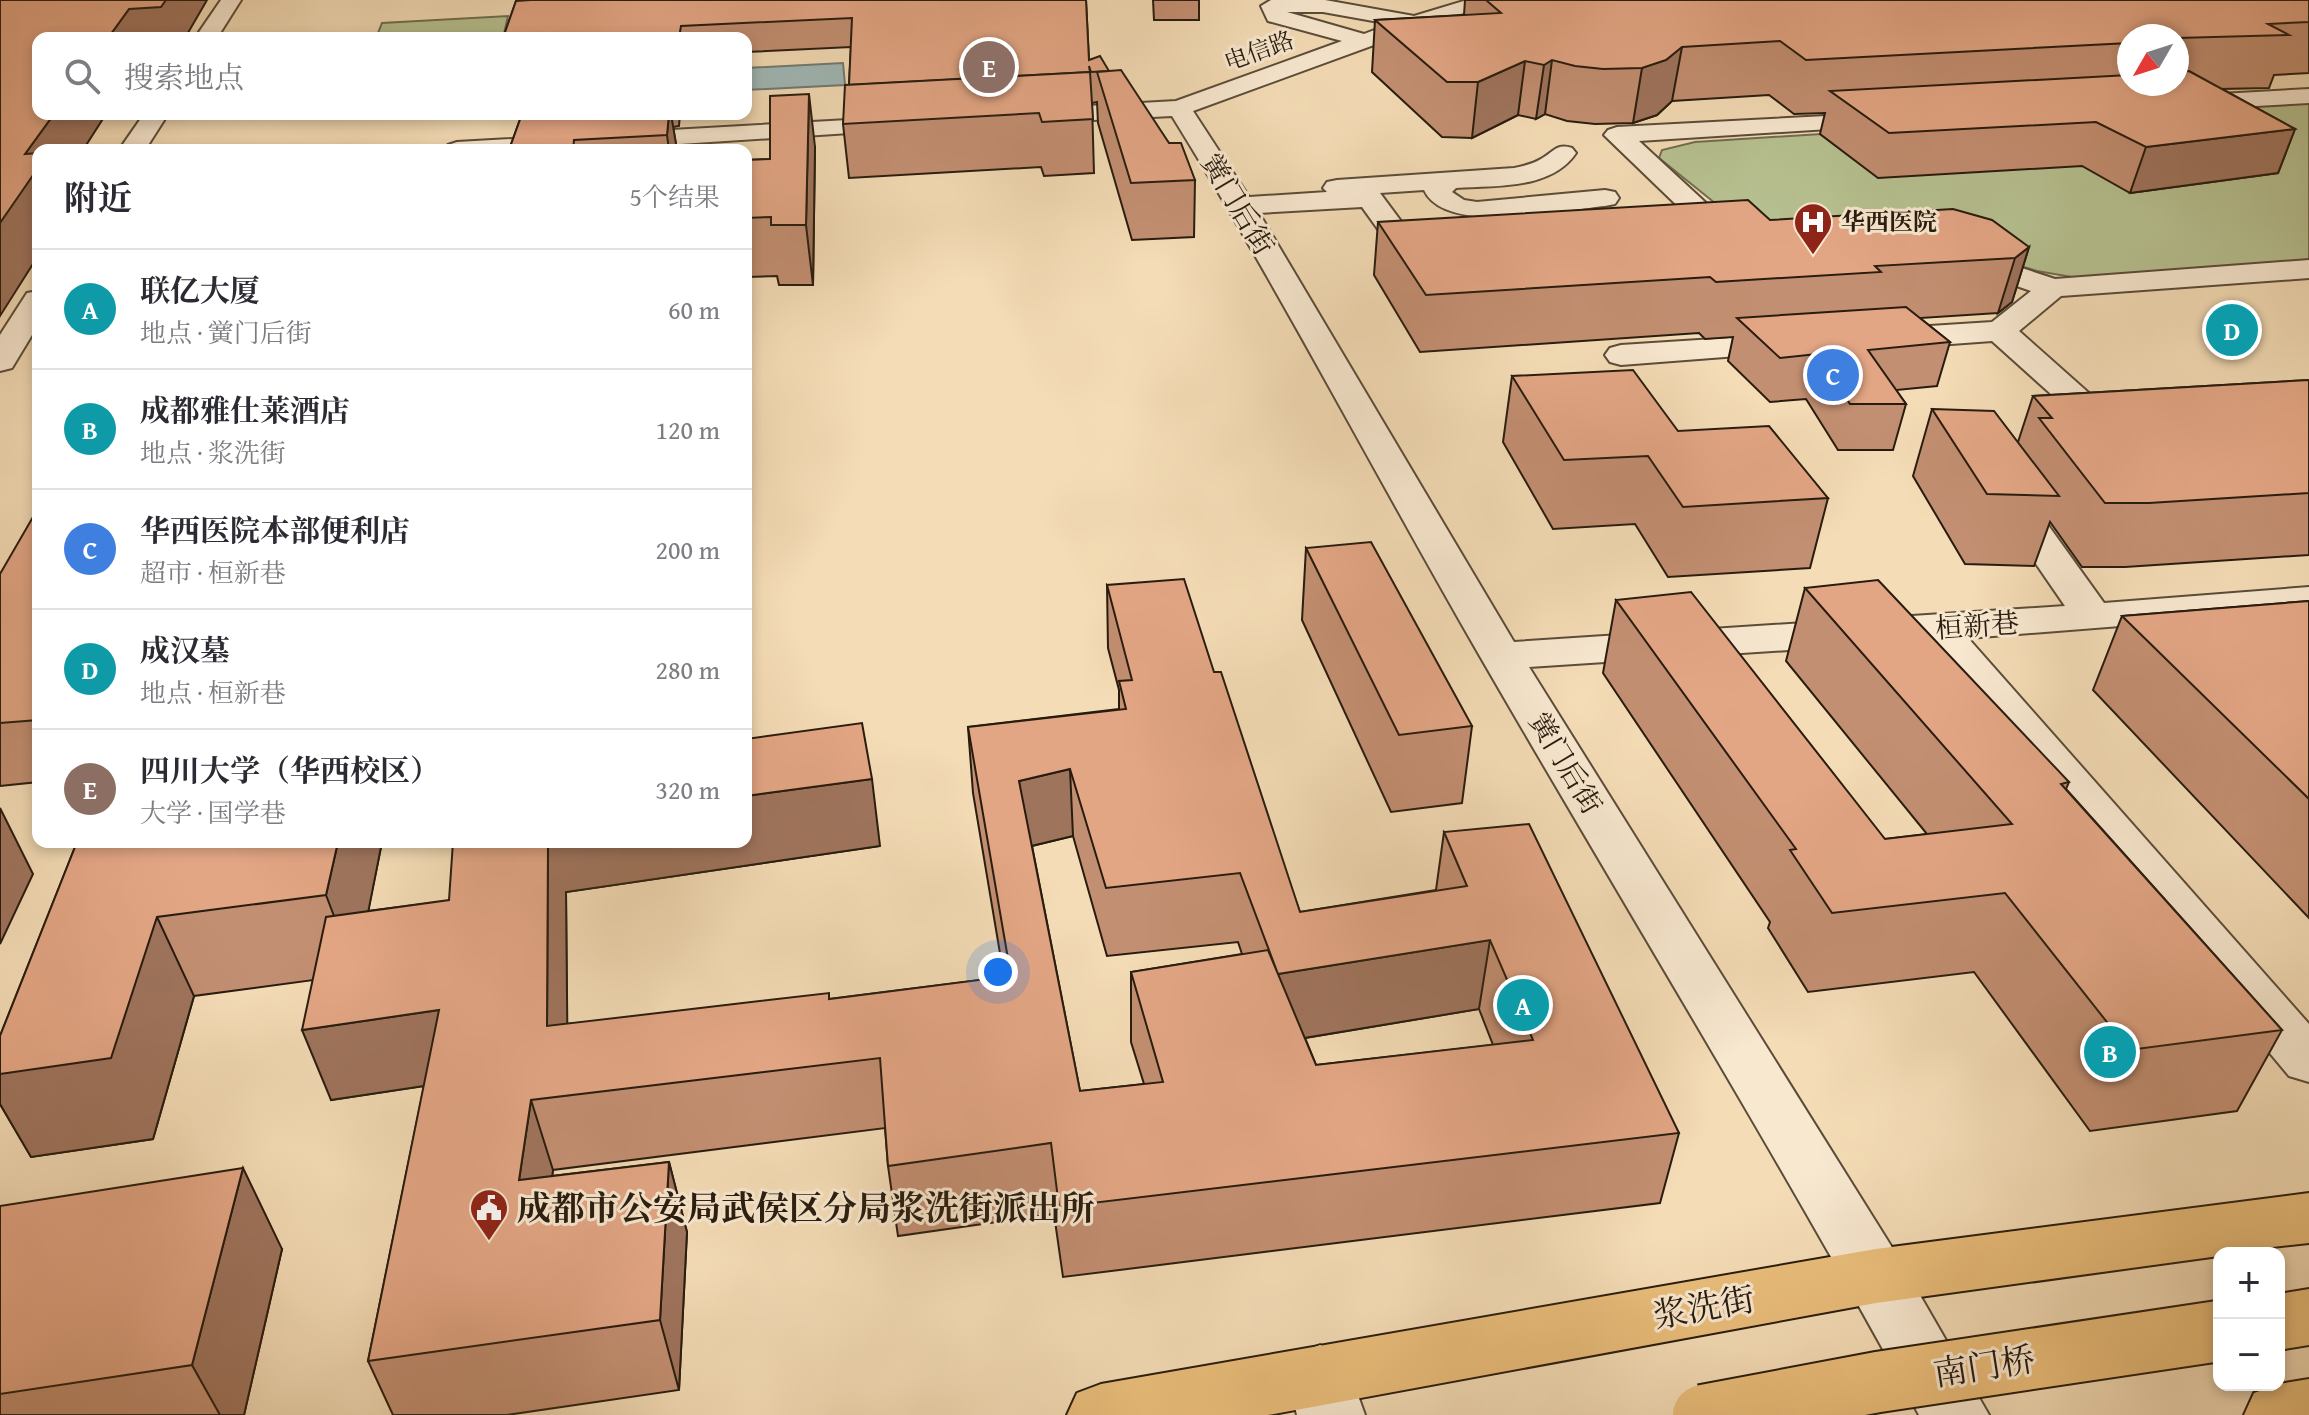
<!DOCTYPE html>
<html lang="zh">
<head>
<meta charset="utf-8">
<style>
	body { margin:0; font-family:"Gentium Book Plus","Noto Serif SC",serif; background:#f2f2f3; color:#2b2b33 }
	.controls { position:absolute; right:24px; bottom:24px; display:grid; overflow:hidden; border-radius:16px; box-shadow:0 4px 12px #0003 }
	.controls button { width:72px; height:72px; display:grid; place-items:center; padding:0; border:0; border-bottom:2px solid #e1e1e2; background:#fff; color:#2b2b33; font:40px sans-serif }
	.compass { position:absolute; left:2117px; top:24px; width:72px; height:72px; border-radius:50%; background:#fff; box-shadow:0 4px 12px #0003; rotate:231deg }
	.you { position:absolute; left:998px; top:972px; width:28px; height:28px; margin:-20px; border:6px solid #fff; border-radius:50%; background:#1a73e8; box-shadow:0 0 0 12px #1a73e833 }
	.badge { display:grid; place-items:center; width:52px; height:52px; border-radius:50%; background:#8f2418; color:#fff; font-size:26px; font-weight:700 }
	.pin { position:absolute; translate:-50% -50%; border:4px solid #fff; box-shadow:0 2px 8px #0006 }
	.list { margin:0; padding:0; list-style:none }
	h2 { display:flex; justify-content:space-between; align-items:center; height:104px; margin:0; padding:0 32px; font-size:34px }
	h2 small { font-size:26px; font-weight:400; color:#7c7c81 }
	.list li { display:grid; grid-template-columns:52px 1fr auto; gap:24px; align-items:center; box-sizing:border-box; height:120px; padding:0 32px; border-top:2px solid #e1e1e2 }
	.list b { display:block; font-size:30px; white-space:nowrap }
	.list p { margin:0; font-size:26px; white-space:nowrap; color:#7c7c81 }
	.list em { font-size:26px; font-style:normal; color:#7c7c81 }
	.icon { flex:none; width:44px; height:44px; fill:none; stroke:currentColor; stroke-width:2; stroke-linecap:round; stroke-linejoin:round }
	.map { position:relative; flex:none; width:2309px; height:1415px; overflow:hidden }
	.search { position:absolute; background:#fff; box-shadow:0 4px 12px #0003; left:32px; top:32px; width:720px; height:88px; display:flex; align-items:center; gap:20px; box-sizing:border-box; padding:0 28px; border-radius:16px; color:#7c7c81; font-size:30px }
	.panel { position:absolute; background:#fff; box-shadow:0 4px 12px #0003; left:32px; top:144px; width:720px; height:704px; border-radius:16px }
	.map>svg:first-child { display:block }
	.green { fill:#b7c191; stroke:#706e50; stroke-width:2 }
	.water { fill:#a0b9b8; stroke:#707a74; stroke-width:2 }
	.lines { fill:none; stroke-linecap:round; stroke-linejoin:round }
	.minor-casing { stroke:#5b4c39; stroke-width:4 }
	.major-casing { stroke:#281c0f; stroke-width:4 }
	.minor { fill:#f8e8d0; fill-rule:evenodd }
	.major { fill:#eabe7b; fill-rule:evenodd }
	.major-bridge-casing { stroke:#281c0f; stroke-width:64; stroke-linecap:butt }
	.major-bridge { stroke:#eabe7b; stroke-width:60 }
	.wall { fill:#c38f72; stroke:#281c0f; stroke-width:2; fill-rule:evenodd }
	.shaded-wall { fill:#9f745d; stroke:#281c0f; stroke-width:2 }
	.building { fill:#e3a685; stroke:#281c0f; stroke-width:2; fill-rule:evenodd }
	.labels { text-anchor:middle; stroke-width:6; stroke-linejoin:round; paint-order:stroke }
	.far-street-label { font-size:24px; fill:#281c0f; stroke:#f8e8d0 }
	.far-poi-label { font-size:24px; font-weight:bold; fill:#281c0f; stroke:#f8e8d0; text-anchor:start }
	.street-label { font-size:28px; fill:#281c0f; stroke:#f8e8d0 }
	.near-poi-label { font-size:34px; font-weight:bold; fill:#281c0f; stroke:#f8e8d0; text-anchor:start }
	.near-street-label { font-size:34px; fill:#281c0f; stroke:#f8e8d0 }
</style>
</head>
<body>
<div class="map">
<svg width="2309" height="1415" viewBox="0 0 2309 1415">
	<rect width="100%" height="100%" fill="#f4dcb6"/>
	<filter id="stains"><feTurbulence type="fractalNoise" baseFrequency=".0025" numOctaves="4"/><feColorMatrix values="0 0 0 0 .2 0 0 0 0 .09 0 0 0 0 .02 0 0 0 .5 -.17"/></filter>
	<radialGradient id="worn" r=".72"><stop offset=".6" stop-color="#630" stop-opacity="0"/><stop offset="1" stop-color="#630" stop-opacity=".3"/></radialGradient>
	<g class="green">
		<polygon points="508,16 503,38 376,38 382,23"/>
		<polygon points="2309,103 2309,263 2095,281 2037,271 1987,256 1741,224 1659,158 1662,150 1695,142"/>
	</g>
	<polygon class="water" points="843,63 845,85 746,90 746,68"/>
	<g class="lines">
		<g class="minor-casing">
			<g id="minor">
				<polygon points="221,0 241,0 217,38 195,38"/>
				<path d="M1271,0H1325L1414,16L1467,0H1505L1502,4L1456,15L1193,111L1249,197L1327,192L1323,188L1327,182L1337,180L1514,168C1523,166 1533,164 1541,159C1554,152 1556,143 1572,148L1576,153C1551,190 1496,185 1456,188L1452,192L1464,200L1477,202L1605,190L1615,192L1619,198L1615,204L1605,206C1562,210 1445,236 1424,190L1380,193L1403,224L1439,221L1449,224L1453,230L1449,236C1430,241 1404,244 1385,239L1362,207L1259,213L1514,642L2065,606L1988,494L1994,486L2007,483L2020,486L2104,603L2309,587V611L1968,638L2309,1024V1082L2289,1076L1926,641L1529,667L1898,1257L1989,1415H1919C1780,1159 1627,911 1481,658C1377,478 1281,292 1172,116L1034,123L1025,121L1022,116L1025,111L1034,109L1176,101L1342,41L1268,21L1261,6ZM1287,12H1323L1390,24L1364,34Z"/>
				<polygon points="2309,89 2309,103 2184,110 2175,108 2172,103 2175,98 2184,96"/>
				<polygon points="1883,113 1892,115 1895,120 1892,125 1639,141 1733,228 1747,231 1751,237 1747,243 1737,246 1716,243 1604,135 1608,130 1617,127"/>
				<polygon points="144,114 168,114 145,150 119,150"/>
				<polygon points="902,117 911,119 914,124 911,129 588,150 444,150 448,145 457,142"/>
				<path d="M1964,249L2055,279L2309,260V278L2061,296L2019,331L2091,395L2127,394L2139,397L2144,404L2139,411C2118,416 2092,417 2071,412L1992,341L1883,349L1872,346L1867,339L1872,332L1883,329L1992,322L2031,291L1954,264L1949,258L1954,252Z"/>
				<polygon points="38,291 38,325 12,368 0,371 0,335 27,293"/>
				<polygon points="1790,334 1801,337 1806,344 1801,351 1621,365 1610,362 1605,355 1610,348 1621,345"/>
				<polygon points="1320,1345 1343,1354 1365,1415 1297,1415 1287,1375 1297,1354"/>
			</g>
		</g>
		<g class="major-casing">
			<g id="major">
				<polygon points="2309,1193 2309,1243 2219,1253 2219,1256 1876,1303 1268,1415 1067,1415 1077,1393 1101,1384 1876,1249"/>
				<polygon points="2309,1289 2309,1345 2279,1350 2279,1294"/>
				<polygon points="2309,1379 2309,1415 2244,1415 2254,1393 2279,1384"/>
			</g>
		</g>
		<use href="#minor" class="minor"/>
		<use href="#major" class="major"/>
		<g class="major-bridge-casing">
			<polyline id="major-bridge" points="1703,1415 1878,1382 2219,1331"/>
		</g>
		<use href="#major-bridge" class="major-bridge"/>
	</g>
	<g class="wall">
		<polygon points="1086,0 1089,60 1109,71 1169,143 1195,180 1194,237 1132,240 1098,123 1097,102 1092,103 1094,173 1044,176 1041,167 849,178 843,124 849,85 851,47 746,52 746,38 503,38 516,1"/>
		<polygon points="1153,0 1199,0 1199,20 1154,20"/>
		<path d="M1465,0H2309V73L2274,75L2269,88L2222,89L2295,129L2278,173L2130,193L2082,166L1878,178L1820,134L1825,113L1794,114L1769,95L1672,101L1657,115L1633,123L1595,124L1567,121L1545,114L1536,119L1518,115L1472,138L1442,137L1372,72L1375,20L1464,15ZM2129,36H2177V84H2129Z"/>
		<polygon points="522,114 680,114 679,126 673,127 677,150 509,150"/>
		<polygon points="815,147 813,285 779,285 777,276 746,277 746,160 770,159"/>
		<polygon points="1770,220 2029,247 2012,302 1998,313 1920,318 1950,342 1937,386 1896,390 1906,404 1893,450 1838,450 1806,399 1770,402 1728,361 1733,337 1705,339 1699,333 1420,352 1374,275 1378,222"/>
		<polygon points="1512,376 1828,498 1810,568 1668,577 1635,524 1553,529 1503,442"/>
		<polygon points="2309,380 2309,555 2125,567 2082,567 2050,522 2034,566 1965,564 1913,476 1932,409 2018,442 2033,396"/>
		<polygon points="38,517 38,782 0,786 0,574"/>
		<polygon points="1306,548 1472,726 1462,803 1391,812 1302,620"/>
		<path d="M1107,585L1214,672L1300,912L1436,890L1444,832L1679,1133L1660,1203L1063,1277L1054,1214L898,1236L888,1166L885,1128L553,1170L552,1176L669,1162L687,1232L679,1390L507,1415H393L368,1361L424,1086L331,1100L313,980L194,996L153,1139L31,1157L0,1104V1036L77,842H382L368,911L880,846L566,892L567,1024L830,999L1004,977L973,793L968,727L1119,709V690L1108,648ZM1073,836L1107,956L1238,942L1242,954L1131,972V1042L1144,1084L1080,1091L1032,846ZM1479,1009L1493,1045L1316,1065L1305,1038Z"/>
		<polygon points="1805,588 2069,782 2066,789 2282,1030 2237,1111 2090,1131 1974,972 1808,992 1768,928 1770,922 1603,673 1616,600 1885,839 1927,834 1786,661"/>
		<polygon points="2309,601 2309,918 2093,690 2122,616"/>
		<polygon points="0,1206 282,1249 244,1415 0,1415"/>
	</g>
	<g class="shaded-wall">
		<polygon points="166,0 207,0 185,38 108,38 129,9"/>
		<polygon points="1682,47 1672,101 1657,115 1633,123 1642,68"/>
		<polygon points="1552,60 1545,114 1536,119 1544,65"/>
		<polygon points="1525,61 1518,115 1472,138 1478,82"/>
		<polygon points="809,94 815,147 813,285 806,225"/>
		<polygon points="54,114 106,114 83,150 38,150 38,256 0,316 0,223 25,154"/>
		<polygon points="669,114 671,114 677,150 669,150 667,135"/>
		<polygon points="2295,129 2278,173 2130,193 2146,147"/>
		<polygon points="2029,247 2012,302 1998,313 2015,258"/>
		<polygon points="1070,769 1073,836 1023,848 1019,781"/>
		<polygon points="872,779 880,846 566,892 568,1096 547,1026 548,842 746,842 746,796"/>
		<polygon points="0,808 33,874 0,944"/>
		<polygon points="338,842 382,842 356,974 326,895"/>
		<polygon points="157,917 194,996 153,1139 31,1157 0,1104 0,1074"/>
		<polygon points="1490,940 1479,1009 1274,1043 1278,974"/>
		<polygon points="439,1010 464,1080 331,1100 302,1030"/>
		<polygon points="531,1100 553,1170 543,1251 519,1180"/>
		<polygon points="669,1162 687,1232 679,1390 660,1320"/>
		<polygon points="243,1168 282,1249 244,1415 220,1415 192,1365"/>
	</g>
	<g class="building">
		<polygon points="0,0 166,0 161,7 129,9 108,38 38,38 38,114 54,114 25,154 38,153 38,168 0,223"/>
		<polygon points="531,0 1086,0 1089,60 1100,56 1109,71 1091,72 1089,66 1090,72 849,85 852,18 681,26 679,38 503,38 516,1"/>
		<polygon points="1486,0 2309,0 2309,22 2268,24 2289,35 2177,38 2177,36 2129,36 2129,43 1806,60 1780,41 1682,47 1666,60 1642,68 1603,69 1575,66 1552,60 1544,65 1525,61 1478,82 1447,82 1375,20 1501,13"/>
		<polygon points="1121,70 1169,143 1181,143 1195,180 1131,183 1097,72"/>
		<polygon points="2189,71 2295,129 2146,147 2096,122 1889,133 1830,91 2129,75 2129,84 2177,84 2177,72"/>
		<polygon points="1090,72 1093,119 1042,122 1039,113 843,124 845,85"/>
		<polygon points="809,94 806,225 771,225 771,217 746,218 746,160 770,159 770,96"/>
		<polygon points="522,114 669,114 667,135 574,140 573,150 509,150"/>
		<polygon points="1748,200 1770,220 1953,209 1992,220 2029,247 2015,258 1875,266 1881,272 1716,282 1710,277 1426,295 1378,222"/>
		<polygon points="1906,307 1950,342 1868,350 1906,404 1850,404 1817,354 1780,358 1737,318"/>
		<polygon points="1633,370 1678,431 1769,426 1828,498 1683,507 1648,456 1564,460 1512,376"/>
		<polygon points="2309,380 2309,493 2149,503 2105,503 2039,418 2052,418 2033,396"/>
		<polygon points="1932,409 1994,411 2059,496 1987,494"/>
		<polygon points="33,517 38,517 38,720 0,723 0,574"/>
		<polygon points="1371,542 1472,726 1399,735 1306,548"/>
		<path d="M1184,579L1214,672H1221L1300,912L1467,886L1444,832L1529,824L1679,1133L1059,1207L1051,1143L888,1166L880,1058L531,1100L519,1180L669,1162L660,1320L368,1361L439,1010L302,1030L326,917L449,900L453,842H548L547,1026L829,993V999L1011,976L968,727L1126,709L1119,681L1132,680L1107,585ZM1070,769L1106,888L1240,873L1278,974L1490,940L1533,1040L1316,1065L1268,950L1131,972L1163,1082L1080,1091L1019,781Z"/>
		<polygon points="1878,580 2069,782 2061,784 2282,1030 2129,1050 2005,893 1832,913 1790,850 1796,849 1616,600 1691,592 1885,839 2012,824 1805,588"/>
		<polygon points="2309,601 2309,799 2122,616"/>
		<polygon points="862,723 872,779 746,796 746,739"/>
		<polygon points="77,842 338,842 326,895 157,917 111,1058 0,1074 0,1036"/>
		<polygon points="243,1168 192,1365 0,1394 0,1206"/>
	</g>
	<defs>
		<g id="hospital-pin" transform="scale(2)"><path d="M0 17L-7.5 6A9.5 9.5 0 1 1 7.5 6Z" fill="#8f2418" stroke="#f8e8d0"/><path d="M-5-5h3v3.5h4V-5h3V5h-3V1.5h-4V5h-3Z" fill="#fff"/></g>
		<g id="civic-pin" transform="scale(2)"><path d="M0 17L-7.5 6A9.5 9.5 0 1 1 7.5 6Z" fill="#8f2418" stroke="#f8e8d0"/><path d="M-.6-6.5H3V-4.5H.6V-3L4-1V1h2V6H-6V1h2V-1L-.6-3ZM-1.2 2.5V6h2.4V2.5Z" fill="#fff"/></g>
	</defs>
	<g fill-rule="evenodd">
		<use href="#hospital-pin" x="1813" y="222"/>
		<use href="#civic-pin" x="489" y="1208"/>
	</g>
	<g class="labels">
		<g class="far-street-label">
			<text transform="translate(1259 51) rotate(-20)" y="8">电信路</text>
		</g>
		<g class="far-poi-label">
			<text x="1841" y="230">华西医院</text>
		</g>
		<g class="street-label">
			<text transform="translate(1238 204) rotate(59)" y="10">黉门后街</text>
			<text transform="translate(1977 625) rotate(-4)" y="10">桓新巷</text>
			<text transform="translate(1566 763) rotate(59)" y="10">黉门后街</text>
		</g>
		<g class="near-poi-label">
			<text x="517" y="1220">成都市公安局武侯区分局浆洗街派出所</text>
		</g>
		<g class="near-street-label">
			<text transform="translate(1704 1307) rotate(-10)" y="12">浆洗街</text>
			<text transform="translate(1984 1366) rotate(-9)" y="12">南门桥</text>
		</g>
	</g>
	<rect width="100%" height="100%" filter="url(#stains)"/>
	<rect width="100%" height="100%" fill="url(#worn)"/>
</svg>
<div class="controls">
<button>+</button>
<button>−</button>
</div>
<svg class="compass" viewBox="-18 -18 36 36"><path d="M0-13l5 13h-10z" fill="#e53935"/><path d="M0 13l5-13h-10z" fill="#7c7c81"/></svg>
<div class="you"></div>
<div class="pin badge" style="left:1523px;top:1005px;background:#0f9aa8">A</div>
<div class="pin badge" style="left:2110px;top:1052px;background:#0f9aa8">B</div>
<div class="pin badge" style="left:1833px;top:375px;background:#3f7fe0">C</div>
<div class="pin badge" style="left:2232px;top:330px;background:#0f9aa8">D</div>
<div class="pin badge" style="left:989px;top:67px;background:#8d6e63">E</div>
<div class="search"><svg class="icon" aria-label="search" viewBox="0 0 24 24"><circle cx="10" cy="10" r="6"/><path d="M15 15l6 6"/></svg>搜索地点</div>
<section class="panel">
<h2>附近<small>5个结果</small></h2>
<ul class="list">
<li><span class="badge" style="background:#0f9aa8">A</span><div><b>联亿大厦</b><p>地点 · 黉门后街</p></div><em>60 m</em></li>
<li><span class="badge" style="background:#0f9aa8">B</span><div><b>成都雅仕莱酒店</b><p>地点 · 浆洗街</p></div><em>120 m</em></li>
<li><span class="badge" style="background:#3f7fe0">C</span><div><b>华西医院本部便利店</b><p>超市 · 桓新巷</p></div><em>200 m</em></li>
<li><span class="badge" style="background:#0f9aa8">D</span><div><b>成汉墓</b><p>地点 · 桓新巷</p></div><em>280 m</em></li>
<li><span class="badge" style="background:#8d6e63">E</span><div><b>四川大学（华西校区）</b><p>大学 · 国学巷</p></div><em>320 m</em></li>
</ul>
</section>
</div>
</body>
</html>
